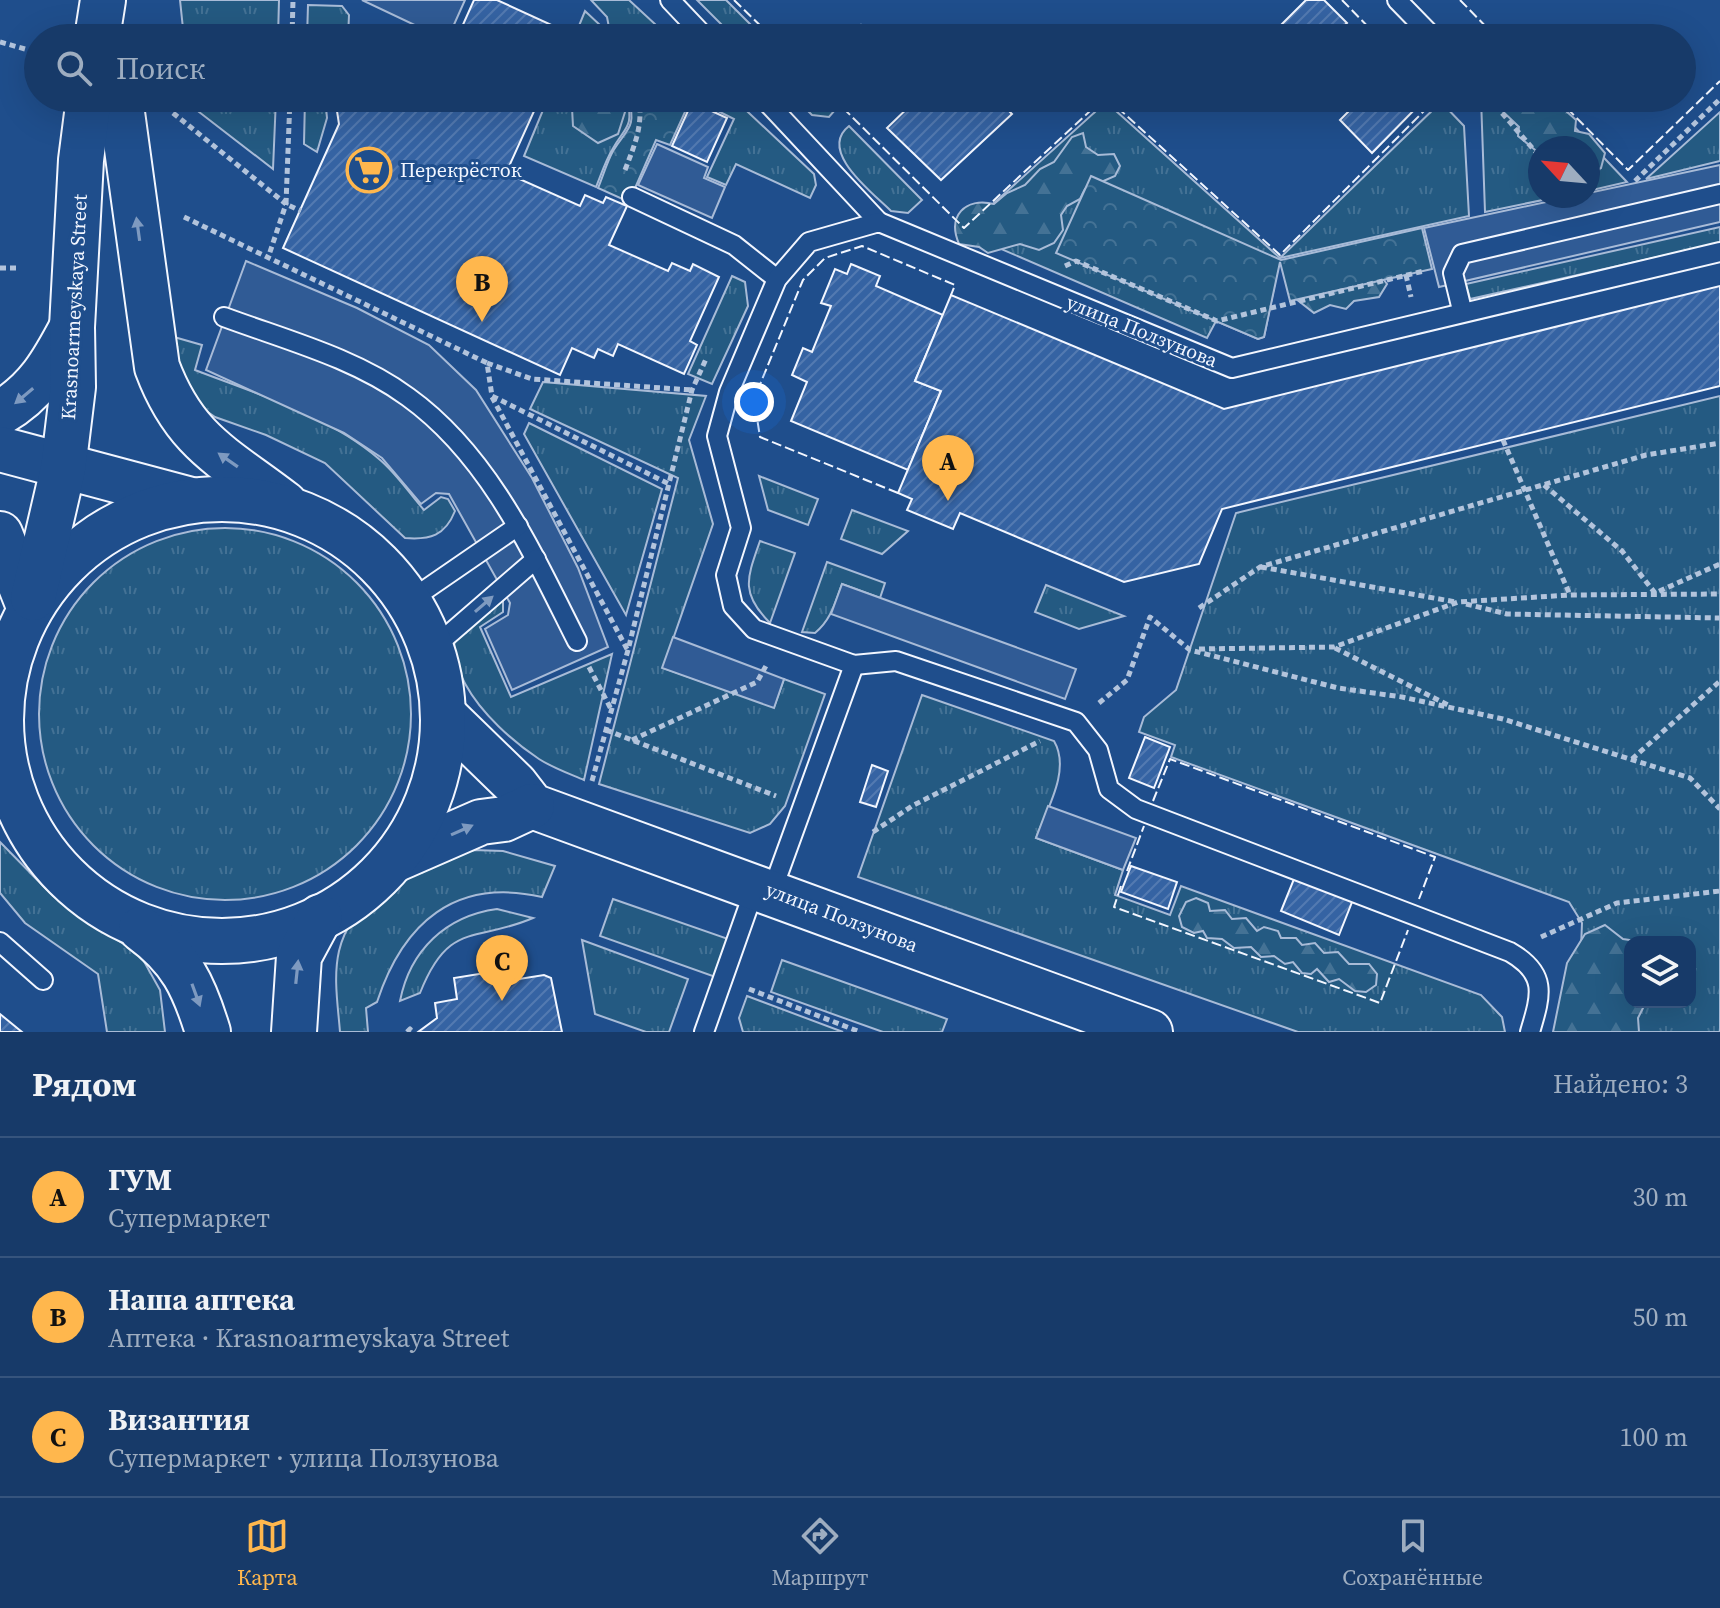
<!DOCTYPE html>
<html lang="ru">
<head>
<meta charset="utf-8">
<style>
	body { margin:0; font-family:"Source Serif 4",serif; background:#244571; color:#f1f3f6 }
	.controls { position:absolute; right:24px; bottom:24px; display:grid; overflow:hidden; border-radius:16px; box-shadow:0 8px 32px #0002 }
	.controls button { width:72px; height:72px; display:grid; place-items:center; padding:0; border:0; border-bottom:2px solid #36547d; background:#173a69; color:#f1f3f6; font:40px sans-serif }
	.compass { position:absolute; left:1528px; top:136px; width:72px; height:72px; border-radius:50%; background:#173a69; box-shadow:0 8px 32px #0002; rotate:296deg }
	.you { position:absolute; left:754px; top:402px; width:28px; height:28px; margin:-20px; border:6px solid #fff; border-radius:50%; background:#1a73e8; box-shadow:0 0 0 12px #1a73e833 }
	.badge { display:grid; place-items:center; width:52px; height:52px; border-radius:50%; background:#ffb74d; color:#111; font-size:26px; font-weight:700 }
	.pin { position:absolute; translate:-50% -66px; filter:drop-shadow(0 2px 4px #0008) }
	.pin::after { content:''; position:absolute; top:42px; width:28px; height:24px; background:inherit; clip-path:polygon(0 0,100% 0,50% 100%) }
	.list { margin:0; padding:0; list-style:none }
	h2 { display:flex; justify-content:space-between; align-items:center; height:104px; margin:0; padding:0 32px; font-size:34px }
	h2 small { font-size:26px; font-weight:400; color:#9eadc0 }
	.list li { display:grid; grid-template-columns:52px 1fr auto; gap:24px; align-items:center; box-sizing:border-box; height:120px; padding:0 32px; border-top:2px solid #36547d }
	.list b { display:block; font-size:30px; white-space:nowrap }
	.list p { margin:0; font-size:26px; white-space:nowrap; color:#9eadc0 }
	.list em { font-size:26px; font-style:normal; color:#9eadc0 }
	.icon { flex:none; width:44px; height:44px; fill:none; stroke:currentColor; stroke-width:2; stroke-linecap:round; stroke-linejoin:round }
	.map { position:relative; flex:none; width:1720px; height:1032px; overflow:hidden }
	.search { position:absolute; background:#173a69; box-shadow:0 8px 32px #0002; left:24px; right:24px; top:24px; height:88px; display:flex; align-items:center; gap:20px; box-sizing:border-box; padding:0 28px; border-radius:44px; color:#9eadc0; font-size:30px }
	.sheet { height:464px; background:#173a69 }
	nav { display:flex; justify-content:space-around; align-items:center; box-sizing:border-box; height:112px; border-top:2px solid #36547d; background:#173a69; font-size:22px; color:#9eadc0 }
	nav a { display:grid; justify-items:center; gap:4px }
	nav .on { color:#ffb74d }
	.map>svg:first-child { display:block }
	.grass { fill:url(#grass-tufts); stroke:#a8bbd7; stroke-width:2; fill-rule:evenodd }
	.forest { fill:url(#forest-firs); stroke:#a8bbd7; stroke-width:2 }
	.park { fill:url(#park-crowns); stroke:#a8bbd7; stroke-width:2 }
	.parking { fill:#305b95; stroke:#a8bbd7; stroke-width:2 }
	.building { fill:url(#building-hatch); stroke:#f2f6ff; stroke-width:2 }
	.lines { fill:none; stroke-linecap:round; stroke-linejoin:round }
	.lane-casing { stroke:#f2f6ff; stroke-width:22 }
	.secondary-casing { stroke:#f2f6ff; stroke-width:48 }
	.primary-casing { stroke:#f2f6ff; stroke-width:48 }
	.path { stroke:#b3c4dc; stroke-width:5; stroke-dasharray:6 4; stroke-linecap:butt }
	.lane { stroke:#1f4e8c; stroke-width:18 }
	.secondary { stroke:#1f4e8c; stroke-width:44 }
	.primary { stroke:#1f4e8c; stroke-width:44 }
	.fence { stroke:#f2f6ff; stroke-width:2; stroke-dasharray:10 4; stroke-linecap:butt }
	.oneway { fill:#7e9ac0 }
	.labels { text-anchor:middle; stroke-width:6; stroke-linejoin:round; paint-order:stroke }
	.poi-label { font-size:20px; fill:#f2f6ff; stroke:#1f4e8c; text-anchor:start }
	.street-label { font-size:20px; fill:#f2f6ff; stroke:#1f4e8c }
</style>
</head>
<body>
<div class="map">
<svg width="1720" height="1032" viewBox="0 0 1720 1032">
	<defs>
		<pattern id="grass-tufts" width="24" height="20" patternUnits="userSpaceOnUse" patternTransform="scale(2)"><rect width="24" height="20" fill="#245a82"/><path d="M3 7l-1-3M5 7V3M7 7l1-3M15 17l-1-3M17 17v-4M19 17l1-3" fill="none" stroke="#447295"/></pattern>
		<pattern id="forest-firs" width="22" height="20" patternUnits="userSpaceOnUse" patternTransform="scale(2)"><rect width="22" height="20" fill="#245a82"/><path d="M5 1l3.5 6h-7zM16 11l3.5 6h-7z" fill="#447295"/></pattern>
		<pattern id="park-crowns" width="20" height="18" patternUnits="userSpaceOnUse" patternTransform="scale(2)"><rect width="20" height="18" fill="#245a82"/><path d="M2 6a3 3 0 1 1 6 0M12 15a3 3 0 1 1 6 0" fill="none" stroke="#447295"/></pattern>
		<pattern id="building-hatch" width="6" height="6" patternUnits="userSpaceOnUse" patternTransform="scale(2)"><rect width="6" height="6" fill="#3563a3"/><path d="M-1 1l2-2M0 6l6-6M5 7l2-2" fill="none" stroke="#537ab1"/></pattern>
	</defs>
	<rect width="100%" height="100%" fill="#1f4e8c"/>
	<g class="grass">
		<polygon points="180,0 279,0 278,38 184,38"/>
		<polygon points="629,0 670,38 611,38 607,17 591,0"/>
		<polygon points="697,0 726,0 764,38 735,38"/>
		<polygon points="308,5 342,6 349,15 348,38 307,38"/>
		<polygon points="585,11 601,26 603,38 574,38"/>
		<polygon points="189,98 276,98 273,169 190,105"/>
		<polygon points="305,98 325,98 327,118 317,152 304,144"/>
		<path d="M548,98H627C634,129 625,126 612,150C605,162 601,175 596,187L524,156Z"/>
		<polygon points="692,98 733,98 814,174 816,185 810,198 736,164 726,185 707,177 734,119"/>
		<polygon points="795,98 823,98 835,110 829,117 812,115"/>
		<polygon points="1481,98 1547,98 1627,182 1588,191 1588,148 1540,148 1540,196 1562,196 1485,212"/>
		<polygon points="1106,102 1280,258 1441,102 1464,126 1469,216 1280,258 1264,337 1258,339 1216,321 1207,338 962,232"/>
		<polygon points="1720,112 1720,161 1646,179"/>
		<path d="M849,126L922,200L908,213L891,211C873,193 817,151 849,126Z"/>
		<polygon points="1720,227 1720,243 1470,299 1466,284"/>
		<polygon points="732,276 745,282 748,306 712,384 688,374"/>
		<path d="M153,331L202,345L195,370C257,394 328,415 379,459C396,473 410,494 424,510L441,497L448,499L455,511C445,536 430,540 405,538L325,463L266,435L215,417L188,398Z"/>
		<polygon points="543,382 706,396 689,440 713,524 663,668 774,707 784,679 825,694 785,806 770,824 750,833 599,784 678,478 530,409"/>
		<path d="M1720,396V1032H1556L1581,948L1582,923L1569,902L1171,757L1175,745L1139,732L1144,717L1176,690L1236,513ZM1630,942H1690V1002H1630Z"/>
		<polygon points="529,423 662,489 626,615 524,434"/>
		<polygon points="759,476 818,499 808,525 768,510"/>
		<polygon points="852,510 908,531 882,554 841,539"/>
		<circle cx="225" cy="714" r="186"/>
		<path d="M760,541L795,553L770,623C740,593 747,578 760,541Z"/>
		<path d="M827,562L885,583L880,598L842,584C835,603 831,620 815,633L802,632Z"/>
		<polygon points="1046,585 1124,616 1079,629 1035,612"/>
		<path d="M483,594L503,598V612L480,627L511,697L612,654L584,780C570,774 553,768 539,759C487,724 413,649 483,594Z"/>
		<path d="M922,695L1054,741C1071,770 1047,809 1036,838L1123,870L1115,895L1170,915L1181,886L1481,995L1502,1017L1505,1032H1298L858,877Z"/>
		<polygon points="0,842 53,896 141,956 160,990 165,1032 107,1032 98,974 25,923 0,893"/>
		<path d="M473,850L503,851L555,866L542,897C455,877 403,923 377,1002L366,1008L368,1032H340C338,1006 333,977 339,951C353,892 421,864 473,850Z"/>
		<polygon points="613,899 734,941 721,979 600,936"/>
		<path d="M497,909L533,918C475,943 449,920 420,993L400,1001C410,950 446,916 497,909Z"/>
		<polygon points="582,940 688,979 669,1032 646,1032 595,1014"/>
		<polygon points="782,960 947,1019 942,1032 883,1032 771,992"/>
		<polygon points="747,996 843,1032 743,1032 739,1018"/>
	</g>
	<g class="forest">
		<polygon points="578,98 614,100 625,112 618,134 598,143 573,126 572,108"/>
		<polygon points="1496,98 1551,98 1555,111 1566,111 1576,120 1575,131 1589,134 1605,153 1601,168 1588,175 1588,148 1540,148 1540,154 1518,136 1519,127 1495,104"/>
		<path d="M1083,133L1086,147L1098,155L1114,154L1120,166L1115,176L1085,189L1080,199L1067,206L1061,215L1063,230L1054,243L1039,250L1020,244L988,253L979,247L959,244C947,216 965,197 994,204L1007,193L1025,185L1040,169L1054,162L1072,137Z"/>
		<polygon points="1380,275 1387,284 1379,297 1354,301 1346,309 1330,305 1314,313 1291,295"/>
		<polygon points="1196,898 1208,903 1210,911 1225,910 1232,919 1246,918 1257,931 1264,927 1278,931 1281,938 1296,938 1302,945 1315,943 1324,953 1338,952 1349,964 1369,964 1377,974 1376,985 1366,992 1355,991 1339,979 1329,982 1317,969 1311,974 1302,973 1293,962 1285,964 1274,956 1261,957 1251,947 1234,948 1222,939 1207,938 1203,931 1194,933 1182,927 1179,916 1186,902"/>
		<polygon points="1605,925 1623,939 1643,942 1630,942 1630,1002 1646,1002 1638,1018 1639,1032 1553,1032 1567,963 1585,934"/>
	</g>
	<g class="park">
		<path d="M629,98L690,101L670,145L656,140L629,202L598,188C603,176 607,162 613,151C628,127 636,129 629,98Z"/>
		<polygon points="1091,176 1281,260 1422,228 1432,269 1290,301 1280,262 1264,337 1258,339 1056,253"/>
	</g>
	<g class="parking">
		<polygon points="362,0 465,0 448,38 442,38"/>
		<polygon points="657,144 708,167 704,178 725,187 712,218 638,185"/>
		<polygon points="1720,165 1720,222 1439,287 1424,228"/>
		<polygon points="246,261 357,308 429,345 476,390 532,478 578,568 608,647 512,690 485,629 508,615 510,603 449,494 436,493 421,504 382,458 344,433 206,370"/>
		<polygon points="842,584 1076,669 1065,699 831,614"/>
		<polygon points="673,637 784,679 774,708 662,668"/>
		<polygon points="1048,806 1136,838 1123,870 1036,838"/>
	</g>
	<g class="building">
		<polygon points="474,0 497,0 569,33 567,38 457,38"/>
		<polygon points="1306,0 1324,0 1347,23 1331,38 1268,38"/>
		<polygon points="861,25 874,38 848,38"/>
		<polygon points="335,98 540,98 506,173 580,206 585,195 603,203 606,197 627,206 609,245 668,271 672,263 690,271 693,264 719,277 690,341 697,345 684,374 618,344 613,356 598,349 594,358 572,348 560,375 283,248 339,124"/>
		<polygon points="918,98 996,98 1012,114 941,180 887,128"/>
		<polygon points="1362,98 1418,98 1422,102 1372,153 1340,120"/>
		<polygon points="692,102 727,118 707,162 672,146"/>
		<polygon points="851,264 880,276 876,286 943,315 915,381 941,391 908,470 791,421 807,382 792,375 803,348 812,352 831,306 821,303 835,269 847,274"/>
		<polygon points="1720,286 1720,386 1222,509 1199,564 1124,582 960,513 953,529 907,510 912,499 898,493 941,391 915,381 951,295 1224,409"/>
		<polygon points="1145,737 1170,747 1154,788 1129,778"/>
		<polygon points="872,765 888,771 876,807 860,802"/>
		<polygon points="1131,866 1177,882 1168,909 1121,892"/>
		<polygon points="1296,874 1354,897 1339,935 1281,911"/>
		<polygon points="504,970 506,981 544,975 551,978 562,1032 418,1032 437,1018 435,1003 457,999 454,978"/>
		<polygon points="0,1014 22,1032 0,1032"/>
	</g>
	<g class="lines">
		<g class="lane-casing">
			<g id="lane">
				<polyline points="670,0 706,38"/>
				<polyline points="1397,0 1434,38"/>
				<polyline points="763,98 879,222"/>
				<polyline points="632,197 734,245 777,279"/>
				<polyline points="1462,310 1453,273 1462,254 1720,194"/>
				<path d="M224,317C286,340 355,358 408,397C490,456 533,554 577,641"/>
				<polyline points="409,601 518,526"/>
				<polyline points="432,649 536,559"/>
				<polyline points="772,891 854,665"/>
				<polyline points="0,942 43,980"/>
				<polyline points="704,1032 755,888"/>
				<path d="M1530,1032C1541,995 1548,974 1510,952L1136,809L1109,789L1098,750L1076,722L896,661L854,665L754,629L733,606L726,575L741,528L717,436L729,392L777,279L809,242L879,222L1232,368L1720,252"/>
			</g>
		</g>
		<g class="secondary-casing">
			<g id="secondary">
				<path d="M0,413C37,392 53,363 72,327"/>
				<polyline points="0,449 191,500"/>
				<polyline points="0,534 30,609"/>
				<polyline points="446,717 515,784 532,806 1150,1032"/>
				<polyline points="394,860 481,822 504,819 532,806"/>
			</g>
		</g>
		<g class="primary-casing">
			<g id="primary">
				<polyline points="97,38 103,0"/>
				<path d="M120,98L157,367C185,442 224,457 285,504"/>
				<circle cx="222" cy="720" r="221"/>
				<polyline points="33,598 63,469 73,387 72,327 81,160 89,98"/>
				<path d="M141,929C181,958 194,986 208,1032"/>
				<polyline points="294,1032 299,956 320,917"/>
			</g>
		</g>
		<g class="path">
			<polyline points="292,38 293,0"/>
			<polyline points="0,42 25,49"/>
			<polyline points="290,98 286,204 301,211"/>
			<polyline points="1489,98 1540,157"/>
			<polyline points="173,113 286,204 268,258"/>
			<path d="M625,170C635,144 643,126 639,98"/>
			<polyline points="1635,181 1720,99"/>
			<polyline points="184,217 487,363 492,396 669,484"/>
			<polyline points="1065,266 1076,261 1217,321 1424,271"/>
			<polyline points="0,268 16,268"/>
			<polyline points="1406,275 1411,297"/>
			<polyline points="487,363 532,379 692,390"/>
			<polyline points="492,397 627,649"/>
			<polyline points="1503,440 1570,595"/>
			<polyline points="1544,485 1622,551 1655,593 1720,564"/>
			<polyline points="1261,567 1456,602"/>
			<polyline points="1466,604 1507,614 1720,618"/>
			<polyline points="1199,608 1260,567 1646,455 1720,443"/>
			<polyline points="1335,648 1448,705"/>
			<polyline points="1199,649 1334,647 1458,602 1570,595 1720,594"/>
			<polyline points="589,667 612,711"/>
			<polyline points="1099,703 1127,680 1150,617 1190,650 1338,688 1402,697 1503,719 1690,778 1720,809"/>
			<polyline points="606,730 776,796"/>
			<polyline points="632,740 757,682 767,664"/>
			<polyline points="1632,759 1720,681"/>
			<polyline points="592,781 628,650 692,390 706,359"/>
			<polyline points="873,832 912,806 1040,741"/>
			<polyline points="1541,937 1617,903 1720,891"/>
			<polyline points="749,989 860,1032"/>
			<polyline points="407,1032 410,1029 412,1032"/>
		</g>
		<use href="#lane" class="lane"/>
		<use href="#secondary" class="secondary"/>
		<use href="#primary" class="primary"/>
		<g class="fence">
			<polyline points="734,0 773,38"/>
			<polyline points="1342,0 1379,38"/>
			<polyline points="1460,0 1497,38"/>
			<polyline points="833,98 964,228 1104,98"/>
			<polyline points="1107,98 1280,255 1437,98"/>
			<polyline points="1557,98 1628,170 1720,81"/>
			<polyline points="898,493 760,437 754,399 803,280 825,258 862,246 955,285 951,295"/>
			<polyline points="1153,801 1170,759 1435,857 1419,899"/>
			<polyline points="1127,871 1144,826"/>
			<polyline points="1121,886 1114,907 1380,1003 1408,930"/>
		</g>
	</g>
	<defs><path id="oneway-solid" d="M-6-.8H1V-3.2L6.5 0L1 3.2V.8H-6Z" transform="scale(2)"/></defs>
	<g class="oneway">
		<use href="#oneway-solid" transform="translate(138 229) rotate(-98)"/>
		<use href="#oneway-solid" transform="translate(24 396) rotate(140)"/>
		<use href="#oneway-solid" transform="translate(228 460) rotate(-145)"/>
		<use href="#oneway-solid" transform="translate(484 604) rotate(-41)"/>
		<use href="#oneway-solid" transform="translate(462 830) rotate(-24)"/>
		<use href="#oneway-solid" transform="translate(297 972) rotate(-84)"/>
		<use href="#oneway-solid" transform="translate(196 995) rotate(70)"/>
	</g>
	<defs>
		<g id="supermarket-ring" transform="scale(2.3)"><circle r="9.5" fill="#1f4e8c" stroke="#ffb74d" stroke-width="1.5"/><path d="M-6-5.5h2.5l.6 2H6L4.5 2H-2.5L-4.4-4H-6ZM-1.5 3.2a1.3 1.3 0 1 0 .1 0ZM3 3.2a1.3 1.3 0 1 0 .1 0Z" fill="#ffb74d"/></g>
	</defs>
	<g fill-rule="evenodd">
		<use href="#supermarket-ring" x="369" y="170"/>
	</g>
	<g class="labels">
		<g class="poi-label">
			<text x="400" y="177">Перекрёсток</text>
		</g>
		<g class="street-label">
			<text transform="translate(74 307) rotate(-87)" y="7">Krasnoarmeyskaya Street</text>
			<text transform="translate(1142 331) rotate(22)" y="7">улица Ползунова</text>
			<text transform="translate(842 917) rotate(21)" y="7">улица Ползунова</text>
		</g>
	</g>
</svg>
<div class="controls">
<button><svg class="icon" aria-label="layers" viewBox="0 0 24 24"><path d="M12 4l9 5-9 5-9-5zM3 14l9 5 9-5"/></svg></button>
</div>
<svg class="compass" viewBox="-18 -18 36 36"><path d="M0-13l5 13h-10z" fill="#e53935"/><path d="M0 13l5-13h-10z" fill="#9eadc0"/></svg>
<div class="you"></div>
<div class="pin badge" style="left:948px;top:501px">A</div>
<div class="pin badge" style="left:482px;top:322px">B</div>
<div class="pin badge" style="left:502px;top:1001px">C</div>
<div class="search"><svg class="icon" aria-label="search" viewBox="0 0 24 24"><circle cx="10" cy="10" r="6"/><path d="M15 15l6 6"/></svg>Поиск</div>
</div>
<section class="sheet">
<h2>Рядом<small>Найдено: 3</small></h2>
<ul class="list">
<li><span class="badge">A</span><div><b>ГУМ</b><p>Супермаркет</p></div><em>30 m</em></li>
<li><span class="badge">B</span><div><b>Наша аптека</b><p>Аптека · Krasnoarmeyskaya Street</p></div><em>50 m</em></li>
<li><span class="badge">C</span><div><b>Византия</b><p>Супермаркет · улица Ползунова</p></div><em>100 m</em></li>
</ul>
</section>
<nav>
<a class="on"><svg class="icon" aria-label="map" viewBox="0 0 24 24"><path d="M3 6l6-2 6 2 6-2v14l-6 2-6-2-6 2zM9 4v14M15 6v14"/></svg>Карта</a>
<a><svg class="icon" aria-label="directions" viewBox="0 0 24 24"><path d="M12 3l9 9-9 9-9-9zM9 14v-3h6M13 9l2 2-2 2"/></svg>Маршрут</a>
<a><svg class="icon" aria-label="saved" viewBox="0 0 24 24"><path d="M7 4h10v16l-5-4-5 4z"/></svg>Сохранённые</a>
</nav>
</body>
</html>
